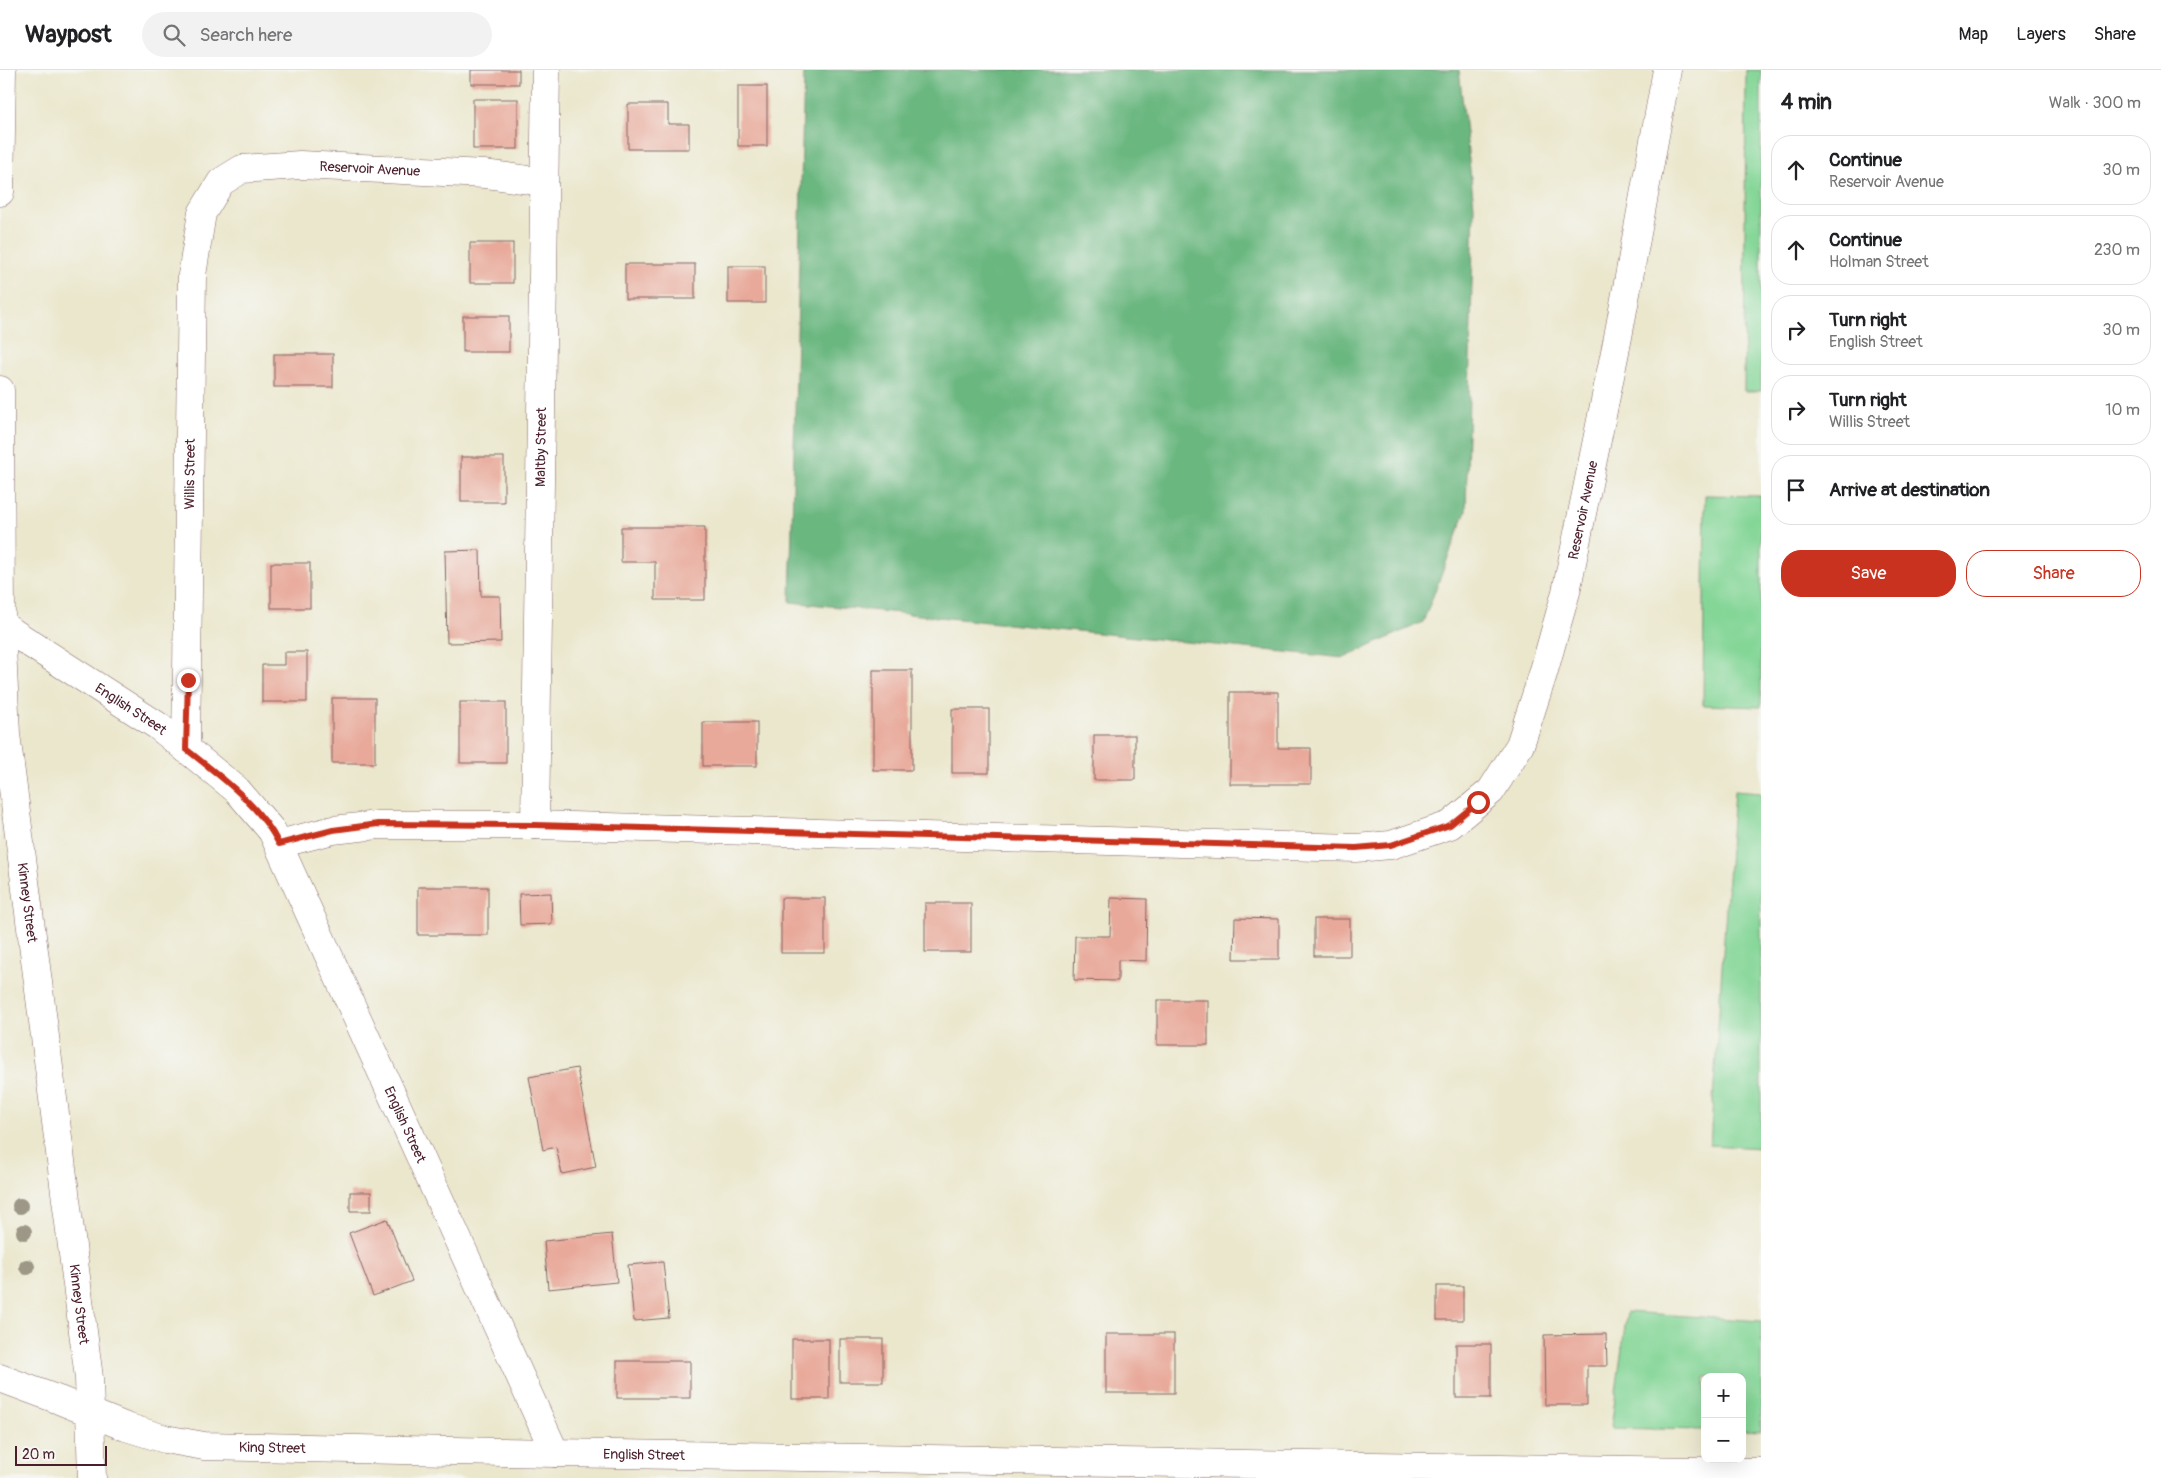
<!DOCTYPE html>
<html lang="en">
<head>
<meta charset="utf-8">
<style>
	body { margin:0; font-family:Pangolin,sans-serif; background:#f2f2f2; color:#202124 }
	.controls { position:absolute; right:15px; bottom:15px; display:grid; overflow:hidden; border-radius:10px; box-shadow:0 5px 20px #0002 }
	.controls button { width:45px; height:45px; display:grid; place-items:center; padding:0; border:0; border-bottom:1px solid #e0e0e0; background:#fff; color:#202124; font:25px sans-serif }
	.scale { position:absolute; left:15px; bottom:12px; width:92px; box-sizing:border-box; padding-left:5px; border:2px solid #4a1f2b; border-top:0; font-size:14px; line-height:18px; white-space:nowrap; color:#4a1f2b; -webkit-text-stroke:4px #f6f6f2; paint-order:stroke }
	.stop { position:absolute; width:15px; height:15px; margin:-11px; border:4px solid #c8321e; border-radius:50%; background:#fff }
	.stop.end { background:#c8321e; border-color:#fff; box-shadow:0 1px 5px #0008 }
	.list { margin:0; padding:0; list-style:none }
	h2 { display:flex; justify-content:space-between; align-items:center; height:65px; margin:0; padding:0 20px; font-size:21px }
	h2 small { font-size:16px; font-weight:400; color:#757577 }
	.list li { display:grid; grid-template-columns:32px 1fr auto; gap:15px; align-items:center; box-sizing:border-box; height:70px; margin:0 10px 10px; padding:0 10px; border:1px solid #e0e0e0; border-radius:20px }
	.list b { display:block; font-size:19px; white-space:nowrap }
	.list p { margin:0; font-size:16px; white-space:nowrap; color:#757577 }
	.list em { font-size:16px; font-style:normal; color:#757577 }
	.actions { display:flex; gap:10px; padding:15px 20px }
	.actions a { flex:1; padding:11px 0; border:1px solid #c8321e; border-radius:20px; text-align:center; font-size:18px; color:#c8321e }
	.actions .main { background:#c8321e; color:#fff }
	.icon { flex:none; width:28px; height:28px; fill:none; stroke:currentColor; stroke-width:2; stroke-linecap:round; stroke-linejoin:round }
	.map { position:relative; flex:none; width:1761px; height:1408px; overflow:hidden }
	header { display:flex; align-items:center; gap:30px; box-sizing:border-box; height:70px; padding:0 25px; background:#fff; border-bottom:1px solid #e0e0e0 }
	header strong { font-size:24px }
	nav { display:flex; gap:28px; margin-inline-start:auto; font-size:18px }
	.search { width:350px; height:45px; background:#f2f2f2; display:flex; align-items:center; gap:12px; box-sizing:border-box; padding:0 18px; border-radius:28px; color:#757577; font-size:19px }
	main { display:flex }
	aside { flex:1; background:#fff }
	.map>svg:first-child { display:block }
	.green { fill:#84d697; stroke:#677a61 }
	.forest { fill:#6bb780; stroke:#5a6b56 }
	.building { fill:#e8a99a }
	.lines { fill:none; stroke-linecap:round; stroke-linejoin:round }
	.minor-casing { stroke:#826564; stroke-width:29 }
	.minor { stroke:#fff; stroke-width:28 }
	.tree { fill:#9c9786 }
	.route { stroke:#c8321e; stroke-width:6 }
	.labels { text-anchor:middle; stroke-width:4; stroke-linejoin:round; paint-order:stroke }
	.street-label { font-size:14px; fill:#4a1f2b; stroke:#f6f6f2 }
</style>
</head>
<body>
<header>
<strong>Waypost</strong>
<div class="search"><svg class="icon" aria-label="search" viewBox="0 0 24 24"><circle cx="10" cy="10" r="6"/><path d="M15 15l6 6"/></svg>Search here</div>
<nav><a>Map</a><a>Layers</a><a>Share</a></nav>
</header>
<main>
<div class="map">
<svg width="1761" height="1408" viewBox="0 0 1761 1408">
	<rect width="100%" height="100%" fill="#f6f6f2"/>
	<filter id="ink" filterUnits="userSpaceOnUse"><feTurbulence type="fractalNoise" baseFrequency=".02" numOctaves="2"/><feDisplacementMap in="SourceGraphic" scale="10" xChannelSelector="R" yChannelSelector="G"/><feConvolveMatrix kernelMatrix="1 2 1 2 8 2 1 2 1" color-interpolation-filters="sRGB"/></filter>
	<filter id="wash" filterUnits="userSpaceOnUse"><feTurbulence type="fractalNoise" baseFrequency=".0096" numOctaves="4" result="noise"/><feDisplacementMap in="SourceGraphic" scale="20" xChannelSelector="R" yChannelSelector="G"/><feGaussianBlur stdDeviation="1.12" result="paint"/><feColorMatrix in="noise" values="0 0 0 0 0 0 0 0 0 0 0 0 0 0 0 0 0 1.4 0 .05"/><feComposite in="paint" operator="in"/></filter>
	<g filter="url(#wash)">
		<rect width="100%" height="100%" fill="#ebe7cd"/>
		<g class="green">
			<polygon points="1746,0 1761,0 1761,321 1744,321"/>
			<polygon points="1705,425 1761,426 1761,637 1703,635"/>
			<polygon points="1734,721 1761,723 1761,1078 1710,1075"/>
			<polygon points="1627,1242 1761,1251 1761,1361 1742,1360 1742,1307 1705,1307 1705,1360 1611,1358"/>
		</g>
		<polygon class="forest" points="804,0 1459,0 1474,136 1466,441 1423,552 1344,588 790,532"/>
		<g id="blocks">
			<g class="building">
				<rect x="471" y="0" width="48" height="14"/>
				<rect x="738" y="16" width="29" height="60"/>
				<rect x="473" y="29" width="45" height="50"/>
				<polygon points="628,34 668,34 668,54 689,54 689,79 628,79"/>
				<rect x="470" y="173" width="43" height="40"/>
				<rect x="625" y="194" width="70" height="35"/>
				<rect x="728" y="196" width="37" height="37"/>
				<rect x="463" y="246" width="46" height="36"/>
				<rect x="274" y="284" width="59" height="33"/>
				<rect x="461" y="387" width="43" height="45"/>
				<polygon points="621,457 705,457 705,530 655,530 655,492 621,492"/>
				<polygon points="480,480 481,526 500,526 501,572 447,573 445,481"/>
				<rect x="271" y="493" width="39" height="45"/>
				<polygon points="284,582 307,582 307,632 262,632 262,595 284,595"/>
				<rect x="873" y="600" width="39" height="100"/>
				<polygon points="1230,622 1278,622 1278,678 1311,678 1311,714 1230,714"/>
				<rect x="332" y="628" width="43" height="65"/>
				<rect x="460" y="632" width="46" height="61"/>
				<rect x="952" y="639" width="37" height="64"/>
				<rect x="703" y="652" width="54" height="44"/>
				<rect x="1094" y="665" width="41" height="45"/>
				<rect x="418" y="817" width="70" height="48"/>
				<polygon points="551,823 552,854 520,855 519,824"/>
				<rect x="781" y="828" width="44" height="55"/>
				<polygon points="1111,828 1147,829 1146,891 1118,890 1118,911 1074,910 1075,866 1110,866"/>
				<rect x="925" y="833" width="46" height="49"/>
				<polygon points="1235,848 1279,849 1279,889 1234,889"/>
				<rect x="1314" y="849" width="36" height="37"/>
				<rect x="1157" y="930" width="51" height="45"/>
				<polygon points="577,998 596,1097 562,1104 556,1077 543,1080 529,1007"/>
				<rect x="350" y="1122" width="21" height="19"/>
				<polygon points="387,1149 412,1211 373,1226 349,1163"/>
				<polygon points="612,1164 617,1212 548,1219 544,1171"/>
				<polygon points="663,1192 669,1248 634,1251 628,1195"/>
				<rect x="1437" y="1216" width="26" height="34"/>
				<rect x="1106" y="1264" width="68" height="59"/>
				<polygon points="1606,1264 1607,1296 1587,1296 1587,1335 1545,1335 1544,1265"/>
				<rect x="792" y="1269" width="37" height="60"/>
				<rect x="840" y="1269" width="43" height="43"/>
				<rect x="1456" y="1274" width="35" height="54"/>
				<rect x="617" y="1291" width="73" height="37"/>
			</g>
		</g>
	</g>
	<g filter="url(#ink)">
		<use href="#blocks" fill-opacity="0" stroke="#826564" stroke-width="1"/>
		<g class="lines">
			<g class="minor-casing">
				<g id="minor">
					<polyline points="0,122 2,0"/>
					<path id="s1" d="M0,320L1,555L6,664L89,1308L92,1408"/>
					<path id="s2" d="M0,554L158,656L237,720L272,761L555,1383L1761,1402"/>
					<path id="s3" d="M186,679L192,205L202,143L221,112L242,99L300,95L485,104L544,112"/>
					<path id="s4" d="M535,755L546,0"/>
					<path id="s5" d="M279,774L333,760L378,755H535L1356,778L1391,775L1450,755L1491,721L1520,675L1543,604L1566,522L1618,267L1667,0"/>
					<path id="s6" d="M0,1308L59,1330L126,1357L165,1369L204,1376L555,1383"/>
				</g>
			</g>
			<use href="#minor" class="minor"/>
		</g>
		<g class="tree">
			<circle cx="20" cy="1136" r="8"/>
			<circle cx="24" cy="1162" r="8"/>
			<circle cx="27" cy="1197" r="8"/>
		</g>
	</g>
	<g class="lines" filter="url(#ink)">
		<path class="route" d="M188,610L186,679C221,707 259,734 279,774L333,760L378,754L535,755L1356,778L1391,775L1450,755L1478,732"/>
	</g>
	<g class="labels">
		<g class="street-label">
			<text dy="5" stroke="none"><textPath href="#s3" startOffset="726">Reservoir Avenue</textPath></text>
			<text dy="5" stroke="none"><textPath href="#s4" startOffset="378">Maltby Street</textPath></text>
			<text dy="5" stroke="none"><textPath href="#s3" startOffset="275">Willis Street</textPath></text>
			<text dy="5" stroke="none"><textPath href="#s5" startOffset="1528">Reservoir Avenue</textPath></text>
			<text dy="5" stroke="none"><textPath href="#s2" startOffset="156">English Street</textPath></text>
			<text dy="5" stroke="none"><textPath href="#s1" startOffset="514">Kinney Street</textPath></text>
			<text dy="5" stroke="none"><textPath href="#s2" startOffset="666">English Street</textPath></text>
			<text dy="5" stroke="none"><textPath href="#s1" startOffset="919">Kinney Street</textPath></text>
			<text dy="5" stroke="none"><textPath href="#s6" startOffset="284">King Street</textPath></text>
			<text dy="5" stroke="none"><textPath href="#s2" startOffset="1116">English Street</textPath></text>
		</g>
	</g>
</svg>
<div class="controls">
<button>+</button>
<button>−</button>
</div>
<div class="scale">20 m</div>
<div class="stop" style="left:1478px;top:732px"></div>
<div class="stop end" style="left:188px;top:610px"></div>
</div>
<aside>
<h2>4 min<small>Walk · 300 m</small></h2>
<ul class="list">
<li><svg class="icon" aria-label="ahead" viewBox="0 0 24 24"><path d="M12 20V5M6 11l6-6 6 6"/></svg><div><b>Continue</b><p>Reservoir Avenue</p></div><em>30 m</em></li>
<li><svg class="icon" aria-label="ahead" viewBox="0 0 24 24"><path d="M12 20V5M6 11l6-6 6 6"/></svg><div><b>Continue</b><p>Holman Street</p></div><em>230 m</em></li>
<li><svg class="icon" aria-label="right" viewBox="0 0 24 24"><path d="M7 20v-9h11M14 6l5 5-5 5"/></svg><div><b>Turn right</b><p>English Street</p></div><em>30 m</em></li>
<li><svg class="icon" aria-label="right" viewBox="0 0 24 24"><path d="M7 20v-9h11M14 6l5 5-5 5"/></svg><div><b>Turn right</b><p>Willis Street</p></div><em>10 m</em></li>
<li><svg class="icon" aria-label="arrive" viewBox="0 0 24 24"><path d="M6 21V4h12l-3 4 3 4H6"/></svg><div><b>Arrive at destination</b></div></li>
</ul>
<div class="actions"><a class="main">Save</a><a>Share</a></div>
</aside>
</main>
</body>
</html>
